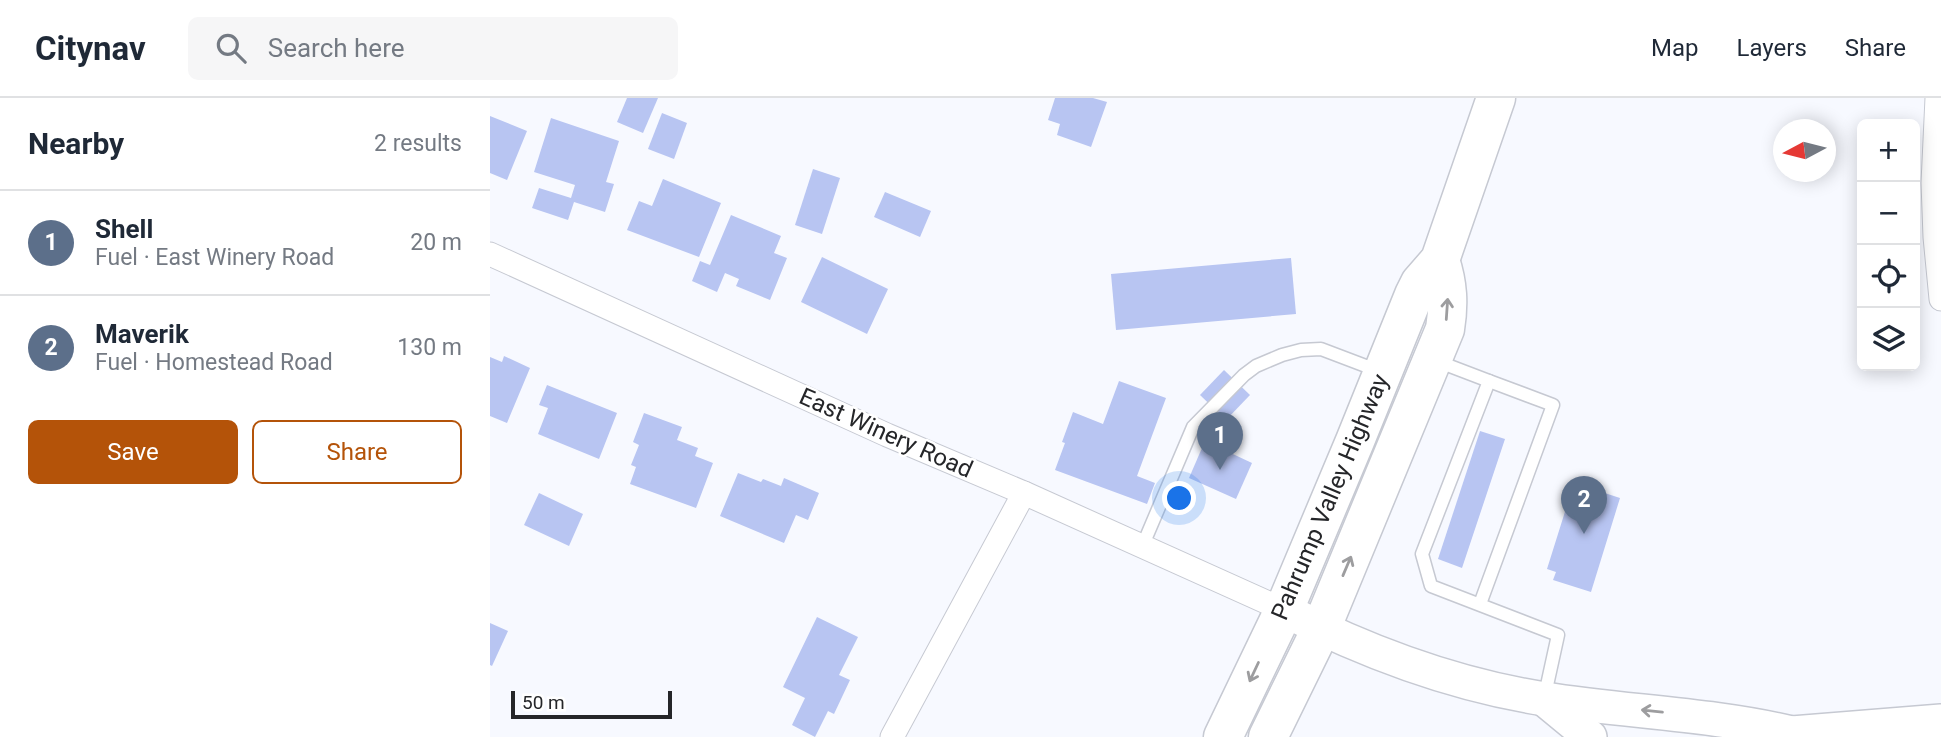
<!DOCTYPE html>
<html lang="en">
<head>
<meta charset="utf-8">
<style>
	body { margin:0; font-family:Roboto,sans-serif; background:#f6f6f7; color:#1f2937 }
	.controls { position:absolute; right:21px; top:21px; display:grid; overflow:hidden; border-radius:10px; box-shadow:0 4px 18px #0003 }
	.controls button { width:63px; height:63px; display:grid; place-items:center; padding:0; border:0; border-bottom:2px solid #e0e1e3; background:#fff; color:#1f2937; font:35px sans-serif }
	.compass { position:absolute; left:1283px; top:21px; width:63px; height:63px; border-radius:50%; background:#fff; box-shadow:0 4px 18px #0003; rotate:263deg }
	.scale { position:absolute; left:21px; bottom:18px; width:161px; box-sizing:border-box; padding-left:7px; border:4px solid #252629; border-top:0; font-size:19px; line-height:24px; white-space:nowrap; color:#252629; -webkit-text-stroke:5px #fff; paint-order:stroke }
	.you { position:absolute; left:690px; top:401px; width:24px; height:24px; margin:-18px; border:5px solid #fff; border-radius:50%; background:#1a73e8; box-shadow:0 0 0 10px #1a73e833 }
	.badge { display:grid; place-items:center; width:46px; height:46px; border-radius:50%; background:#b45309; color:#fff; font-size:23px; font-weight:700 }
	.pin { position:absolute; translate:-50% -58px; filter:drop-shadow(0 2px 4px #0008) }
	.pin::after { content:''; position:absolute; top:37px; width:24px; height:21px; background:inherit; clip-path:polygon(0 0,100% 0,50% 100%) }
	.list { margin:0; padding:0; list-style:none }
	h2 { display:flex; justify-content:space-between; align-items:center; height:91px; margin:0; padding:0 28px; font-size:30px }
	h2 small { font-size:23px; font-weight:400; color:#747a83 }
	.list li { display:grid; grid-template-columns:46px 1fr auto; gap:21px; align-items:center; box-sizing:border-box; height:105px; padding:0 28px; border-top:2px solid #e0e1e3 }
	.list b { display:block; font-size:26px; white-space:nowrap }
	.list p { margin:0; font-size:23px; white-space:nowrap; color:#747a83 }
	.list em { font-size:23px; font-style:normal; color:#747a83 }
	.actions { display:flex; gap:14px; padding:21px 28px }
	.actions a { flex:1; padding:16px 0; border:2px solid #b45309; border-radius:10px; text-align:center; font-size:24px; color:#b45309 }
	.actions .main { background:#b45309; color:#fff }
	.icon { flex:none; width:38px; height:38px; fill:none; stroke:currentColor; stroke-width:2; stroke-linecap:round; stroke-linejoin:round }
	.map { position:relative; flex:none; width:1451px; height:639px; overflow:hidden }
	header { display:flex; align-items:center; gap:42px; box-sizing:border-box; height:98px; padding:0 35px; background:#fff; border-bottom:2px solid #e0e1e3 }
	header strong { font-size:33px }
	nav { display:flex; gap:38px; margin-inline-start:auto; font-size:24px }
	.search { width:490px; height:63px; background:#f6f6f7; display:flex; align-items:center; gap:18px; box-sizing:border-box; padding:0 24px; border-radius:10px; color:#747a83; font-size:26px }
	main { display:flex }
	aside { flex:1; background:#fff }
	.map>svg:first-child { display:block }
	.building { fill:#b8c5f2 }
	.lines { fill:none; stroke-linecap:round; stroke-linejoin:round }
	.service-casing { stroke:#c6c9d2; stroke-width:15 }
	.minor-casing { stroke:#c6c9d2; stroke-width:25 }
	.secondary-casing { stroke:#c6c9d2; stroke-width:36 }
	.trunk-casing { stroke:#c6c9d2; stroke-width:41 }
	.service { stroke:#fff; stroke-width:12 }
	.minor { stroke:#fff; stroke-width:23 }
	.secondary { stroke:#fff; stroke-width:33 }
	.trunk { stroke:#fff; stroke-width:38 }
	.oneway { stroke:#9d9d9f }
	.labels { text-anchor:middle; stroke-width:5; stroke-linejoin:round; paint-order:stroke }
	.street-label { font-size:24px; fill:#252629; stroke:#fff }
</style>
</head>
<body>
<header>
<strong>Citynav</strong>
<div class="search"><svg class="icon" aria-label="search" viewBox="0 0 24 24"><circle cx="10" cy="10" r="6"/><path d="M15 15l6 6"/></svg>Search here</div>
<nav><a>Map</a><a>Layers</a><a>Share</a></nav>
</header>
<main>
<aside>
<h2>Nearby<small>2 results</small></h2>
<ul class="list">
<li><span class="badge" style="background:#5c6f8a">1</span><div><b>Shell</b><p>Fuel · East Winery Road</p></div><em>20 m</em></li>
<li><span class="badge" style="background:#5c6f8a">2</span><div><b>Maverik</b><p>Fuel · Homestead Road</p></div><em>130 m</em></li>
</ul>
<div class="actions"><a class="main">Save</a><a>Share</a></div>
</aside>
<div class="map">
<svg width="1451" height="639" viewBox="0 0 1451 639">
	<rect width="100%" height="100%" fill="#f7f9ff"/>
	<g class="building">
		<polygon points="137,0 168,0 153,35 127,24"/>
		<polygon points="565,0 603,0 617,4 601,49 567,37 570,26 558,22"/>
		<polygon points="172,15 197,25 184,61 158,51"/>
		<polygon points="0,18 37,33 17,82 0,75"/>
		<polygon points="61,20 129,43 116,84 124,86 115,114 84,104 78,122 42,110 49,90 81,100 85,87 44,74"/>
		<polygon points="323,71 350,80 332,136 305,127"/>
		<polygon points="173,81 231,105 209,159 137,132 149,103 162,108"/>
		<polygon points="395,94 441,113 430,139 384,119"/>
		<polygon points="241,117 291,138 284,155 297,160 280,202 246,188 249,181 235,175 227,194 202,183 210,163 220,167"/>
		<polygon points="332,159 398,191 377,236 311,204"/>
		<polygon points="801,160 806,216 626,232 621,176"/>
		<polygon points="14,258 40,270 17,325 0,318 0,259 12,264"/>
		<polygon points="734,272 760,297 736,322 710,297"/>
		<polygon points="629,283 676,300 647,378 665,385 657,406 565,372 575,345 572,344 583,314 613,326"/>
		<polygon points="57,287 127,315 109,361 48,336 58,310 49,307"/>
		<polygon points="154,315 192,329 187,342 208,350 205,358 223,365 206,410 140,386 146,369 141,367 149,347 143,344"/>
		<polygon points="990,333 1015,341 972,470 948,461"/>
		<polygon points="715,343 762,365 746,401 699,380"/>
		<polygon points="248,375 271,384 273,381 291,388 294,380 329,395 318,422 306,417 294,445 230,418"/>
		<polygon points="1084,385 1130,400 1101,494 1063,482 1066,474 1057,471"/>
		<polygon points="49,395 93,416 79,448 34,427"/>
		<polygon points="327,519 368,539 349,577 360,582 344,616 338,613 325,639 302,627 315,600 293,589"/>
		<polygon points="0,525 18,533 2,568 0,567"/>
	</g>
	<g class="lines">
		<g class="service-casing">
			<g id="service">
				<polyline points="944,262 999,283 932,456 941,488 1068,537 1054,601"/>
				<polyline points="652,449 703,329 754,277 766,268 792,257 811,252 831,251 889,273"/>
				<polyline points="990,506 1063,307 999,283"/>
			</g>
		</g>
		<g class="minor-casing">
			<g id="minor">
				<polyline points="1447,0 1443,85 1445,139 1451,201"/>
				<polyline points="0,156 397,337 534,395 794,512"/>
				<polyline points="402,639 534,395"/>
			</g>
		</g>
		<g class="secondary-casing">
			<g id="secondary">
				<path d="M794,512C874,553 965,587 1055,601C1137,614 1221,616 1302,635"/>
				<polyline points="1054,601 1100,639"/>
				<polyline points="1292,639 1302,635 1451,623"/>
			</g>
		</g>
		<g class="trunk-casing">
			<g id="trunk">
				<polyline points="733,639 794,512 865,343 924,197 930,185 950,162 1006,0"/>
				<path d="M778,639L831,531L955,231C959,206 958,186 950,162"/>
			</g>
		</g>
		<use href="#service" class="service"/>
		<use href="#minor" class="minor"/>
		<use href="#secondary" class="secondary"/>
		<use href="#trunk" class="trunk"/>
	</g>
	<defs><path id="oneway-shaft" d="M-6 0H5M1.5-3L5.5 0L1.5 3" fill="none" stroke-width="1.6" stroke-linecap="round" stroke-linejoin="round" transform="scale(1.75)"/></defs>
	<g class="oneway">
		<use href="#oneway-shaft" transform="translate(957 211) rotate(-86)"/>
		<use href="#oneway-shaft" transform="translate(857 468) rotate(-67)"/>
		<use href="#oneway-shaft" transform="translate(764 574) rotate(115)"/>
		<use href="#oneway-shaft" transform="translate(1162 613) rotate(-174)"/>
	</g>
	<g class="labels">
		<g class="street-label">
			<text transform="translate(396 335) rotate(24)" y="8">East Winery Road</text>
			<text transform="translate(840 399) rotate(-67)" y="8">Pahrump Valley Highway</text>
		</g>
	</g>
</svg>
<div class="controls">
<button>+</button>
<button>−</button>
<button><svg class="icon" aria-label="locate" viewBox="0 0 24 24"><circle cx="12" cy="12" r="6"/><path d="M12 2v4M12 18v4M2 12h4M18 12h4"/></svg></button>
<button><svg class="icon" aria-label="layers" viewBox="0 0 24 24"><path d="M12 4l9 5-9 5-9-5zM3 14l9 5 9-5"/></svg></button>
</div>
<svg class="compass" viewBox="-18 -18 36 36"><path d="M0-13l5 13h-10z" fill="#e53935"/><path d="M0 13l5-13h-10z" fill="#747a83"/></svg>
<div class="scale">50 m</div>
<div class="you"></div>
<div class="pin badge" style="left:730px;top:372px;background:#5c6f8a">1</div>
<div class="pin badge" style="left:1094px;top:436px;background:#5c6f8a">2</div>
</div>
</main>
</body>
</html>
